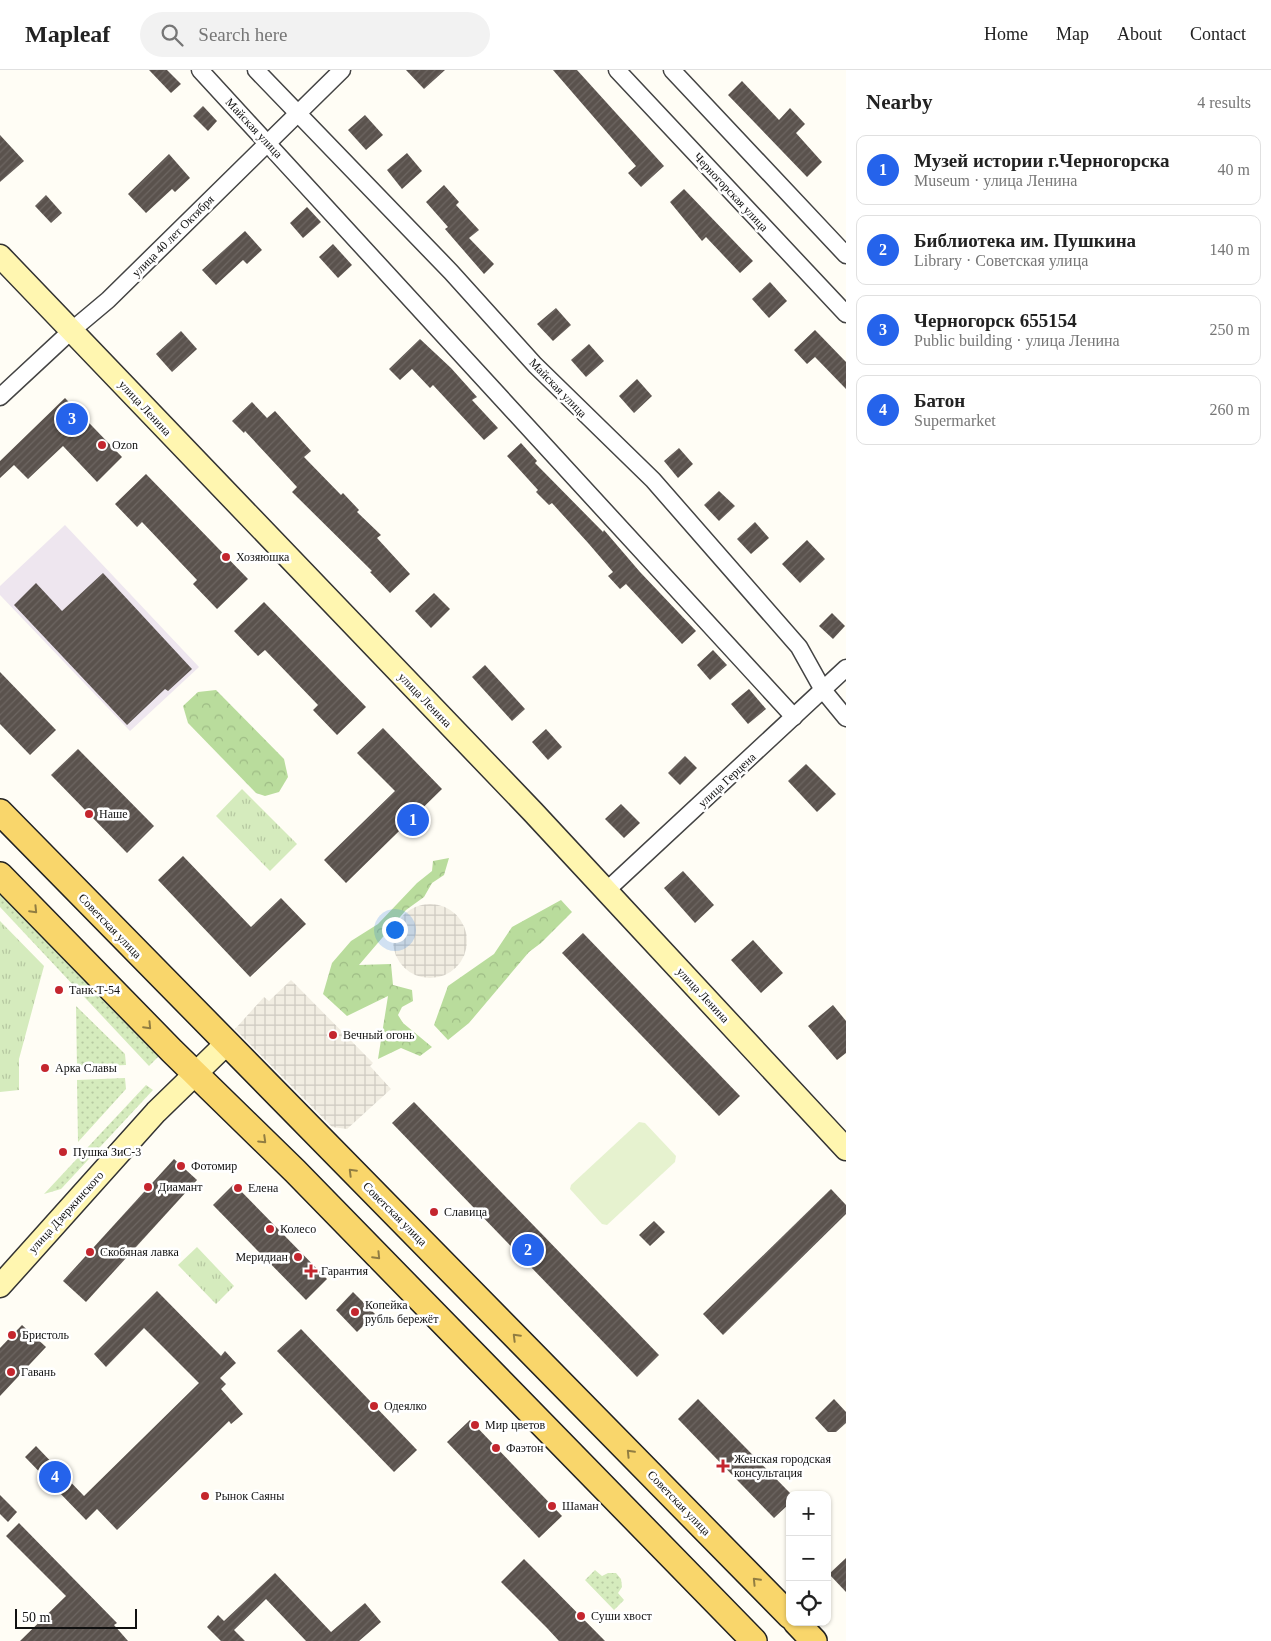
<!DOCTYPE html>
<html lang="en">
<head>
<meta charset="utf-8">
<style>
	body { margin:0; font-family:"Times New Roman",serif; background:#f2f2f2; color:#222 }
	.controls { position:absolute; right:15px; bottom:15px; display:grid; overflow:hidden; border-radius:10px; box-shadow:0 1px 4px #0004 }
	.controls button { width:45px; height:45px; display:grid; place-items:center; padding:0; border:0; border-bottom:1px solid #e0e0e0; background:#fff; color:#222; font:25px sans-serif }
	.scale { position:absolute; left:15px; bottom:12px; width:122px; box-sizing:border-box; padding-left:5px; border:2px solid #111; border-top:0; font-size:14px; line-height:18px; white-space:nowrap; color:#111; -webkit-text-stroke:4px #fff; paint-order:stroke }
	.you { position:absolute; left:394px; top:859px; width:18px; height:18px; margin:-12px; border:4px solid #fff; border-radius:50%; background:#1a73e8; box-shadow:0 0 0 8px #1a73e833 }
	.badge { display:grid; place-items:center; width:32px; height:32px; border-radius:50%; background:#2563eb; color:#fff; font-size:16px; font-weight:700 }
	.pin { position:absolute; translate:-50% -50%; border:2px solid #fff; box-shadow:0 1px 5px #0006 }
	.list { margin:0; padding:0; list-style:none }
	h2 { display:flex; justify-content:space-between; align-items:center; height:65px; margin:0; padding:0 20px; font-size:21px }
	h2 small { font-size:16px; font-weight:400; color:#767676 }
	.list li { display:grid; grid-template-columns:32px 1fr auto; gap:15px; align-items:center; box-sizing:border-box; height:70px; margin:0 10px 10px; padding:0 10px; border:1px solid #e0e0e0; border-radius:10px }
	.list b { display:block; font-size:19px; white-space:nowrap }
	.list p { margin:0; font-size:16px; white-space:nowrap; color:#767676 }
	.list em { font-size:16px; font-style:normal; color:#767676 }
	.icon { flex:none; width:28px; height:28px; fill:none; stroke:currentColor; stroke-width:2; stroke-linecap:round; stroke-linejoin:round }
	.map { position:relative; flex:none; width:846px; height:1571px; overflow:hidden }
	header { display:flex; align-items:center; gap:30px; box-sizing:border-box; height:70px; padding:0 25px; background:#fff; border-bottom:1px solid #e0e0e0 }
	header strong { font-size:24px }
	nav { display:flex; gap:28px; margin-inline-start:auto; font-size:18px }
	.search { width:350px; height:45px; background:#f2f2f2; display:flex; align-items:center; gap:12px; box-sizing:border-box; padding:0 18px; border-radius:28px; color:#767676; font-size:19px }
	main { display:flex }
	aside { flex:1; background:#fff }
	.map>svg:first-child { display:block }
	.industrial { fill:#eee6ef }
	.grass { fill:url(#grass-dots) }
	.forest { fill:url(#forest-crowns) }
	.park { fill:url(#park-tufts) }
	.pitch { fill:#e6f2cf }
	.plaza { fill:url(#plaza-grid) }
	.building { fill:url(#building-hatch) }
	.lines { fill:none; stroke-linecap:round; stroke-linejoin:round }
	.street-casing { stroke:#444; stroke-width:19 }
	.secondary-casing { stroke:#333; stroke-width:25 }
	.primary-casing { stroke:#222; stroke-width:28 }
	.street { stroke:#fff; stroke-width:16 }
	.secondary { stroke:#fff6b0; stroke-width:22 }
	.primary { stroke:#f9d66b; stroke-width:25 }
	.oneway { stroke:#917d42 }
	.poi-dot { fill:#c4262e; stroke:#fff; stroke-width:2 }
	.labels { text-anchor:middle; stroke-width:5; stroke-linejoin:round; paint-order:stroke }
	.street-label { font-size:12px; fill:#111; stroke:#fff }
	.poi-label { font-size:12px; fill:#111; stroke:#fff; text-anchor:start }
</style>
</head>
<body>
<header>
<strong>Mapleaf</strong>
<div class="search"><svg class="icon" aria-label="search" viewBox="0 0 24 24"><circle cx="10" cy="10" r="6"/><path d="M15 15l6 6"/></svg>Search here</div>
<nav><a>Home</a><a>Map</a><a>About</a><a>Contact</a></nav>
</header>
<main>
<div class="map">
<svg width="846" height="1571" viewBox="0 0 846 1571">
	<defs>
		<pattern id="grass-dots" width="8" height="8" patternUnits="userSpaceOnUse" patternTransform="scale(1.25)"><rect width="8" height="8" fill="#d5ebbd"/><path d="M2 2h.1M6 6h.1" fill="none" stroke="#b6c8a1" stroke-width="1.8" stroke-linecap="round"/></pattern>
		<pattern id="forest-crowns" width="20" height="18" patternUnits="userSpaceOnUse" patternTransform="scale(1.25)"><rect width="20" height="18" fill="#b9dc9c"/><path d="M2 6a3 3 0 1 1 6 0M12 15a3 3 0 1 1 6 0" fill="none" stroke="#9ebc85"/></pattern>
		<pattern id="park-tufts" width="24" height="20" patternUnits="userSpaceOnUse" patternTransform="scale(1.25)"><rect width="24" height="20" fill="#d5ebbd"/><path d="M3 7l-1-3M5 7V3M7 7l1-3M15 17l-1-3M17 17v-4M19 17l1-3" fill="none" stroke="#b6c8a1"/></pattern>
		<pattern id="plaza-grid" width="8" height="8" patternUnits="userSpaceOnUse" patternTransform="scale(1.25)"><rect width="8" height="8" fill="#f1ede2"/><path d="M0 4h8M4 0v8" fill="none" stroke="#cecac1"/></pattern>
		<pattern id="building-hatch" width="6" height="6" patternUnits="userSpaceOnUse" patternTransform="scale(1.25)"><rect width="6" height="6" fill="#5a524d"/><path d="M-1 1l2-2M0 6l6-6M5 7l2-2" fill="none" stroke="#6d6662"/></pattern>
	</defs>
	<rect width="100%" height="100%" fill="#fffdf5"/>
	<polygon class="industrial" points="65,455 199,597 130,661 0,525 0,516"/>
	<g class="grass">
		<polygon points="0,817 161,984 149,996 0,837"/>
		<polygon points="76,936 125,984 126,995 77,997"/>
		<polygon points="125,1008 126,1019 78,1072 77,1010"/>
		<polygon points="146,1015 153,1020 61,1119 44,1124"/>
		<polygon points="595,1500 602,1506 608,1503 616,1503 621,1509 622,1517 618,1523 624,1530 614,1540 585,1510"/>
	</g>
	<g class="forest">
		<polygon points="216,620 284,689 288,707 279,722 265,726 256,723 188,653 183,636 198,622"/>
		<polygon points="449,788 444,805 432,813 424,827 406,840 359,895 391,894 393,915 412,920 413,931 402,937 398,945 403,953 432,977 420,986 401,978 378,989 388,926 347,946 323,924 332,893 351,871 378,854 417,813 432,801 433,791"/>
		<polygon points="561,830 572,842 541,873 529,882 469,953 448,970 434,955 448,916 494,884 512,857"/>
	</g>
	<g class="park">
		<polygon points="242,719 297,774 270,801 216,746"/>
		<polygon points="0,851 44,896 19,989 19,1020 0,1022"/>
		<polygon points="197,1177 234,1216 216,1234 178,1195"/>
	</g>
	<polygon class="pitch" points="639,1052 645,1053 676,1086 675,1092 607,1155 602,1154 570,1119 571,1115"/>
	<g class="plaza">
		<circle cx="430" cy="871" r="37"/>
		<polygon points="291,910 373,993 370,996 391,1019 347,1059 332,1057 235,959 264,927 269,931"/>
	</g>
	<g class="building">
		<polygon points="149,0 167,0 181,14 171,23"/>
		<polygon points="406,0 445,0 424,19"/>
		<polygon points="553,0 577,0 664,96 641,117 628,103 636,96"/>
		<polygon points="742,11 779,50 790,38 805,54 796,63 822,92 807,107 728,25"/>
		<polygon points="203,36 217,51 208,61 193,46"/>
		<polygon points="365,45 383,65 366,80 348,60"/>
		<polygon points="0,65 24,91 0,112"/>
		<polygon points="407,83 422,101 402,119 387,100"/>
		<polygon points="169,84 190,108 175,122 172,119 146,143 128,124"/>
		<polygon points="444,115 459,132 456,135 479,160 469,168 494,194 484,204 445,159 448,157 426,132"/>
		<polygon points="684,119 753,191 740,203 706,167 702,171 670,132"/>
		<polygon points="46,125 62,143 51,153 35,136"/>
		<polygon points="307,137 321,152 303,168 290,153"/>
		<polygon points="245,161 262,180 247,194 243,190 216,215 202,200"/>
		<polygon points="333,174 352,195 338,208 319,187"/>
		<polygon points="770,212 787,231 769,248 752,229"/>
		<polygon points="556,238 571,255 553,271 537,254"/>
		<polygon points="815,260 846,292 846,319 815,287 807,294 794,280"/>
		<polygon points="181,261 197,279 172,302 156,284"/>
		<polygon points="420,269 451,298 477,327 472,330 498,358 484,370 433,315 430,318 412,299 400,310 389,299"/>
		<polygon points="589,274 604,291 586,307 571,290"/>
		<polygon points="637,309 652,326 634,343 619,326"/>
		<polygon points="65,328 122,387 97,412 63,376 28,409 14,395 0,408 0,391"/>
		<polygon points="252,332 267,348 275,341 311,381 304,387 341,425 343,423 359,440 357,442 381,465 377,468 410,504 390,523 370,502 372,501 292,422 297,417 245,361 244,363 232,351"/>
		<polygon points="521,373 537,391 535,393 603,462 604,460 640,502 696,561 682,574 626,514 620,519 608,506 613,502 589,474 552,433 549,435 536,422 538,420 507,386"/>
		<polygon points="679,378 693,394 678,408 664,391"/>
		<polygon points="146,404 248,509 217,539 193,514 197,510 142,452 137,457 115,434"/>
		<polygon points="719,421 735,436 719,451 704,435"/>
		<polygon points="755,452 769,468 751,484 737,469"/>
		<polygon points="807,470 825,489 800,513 782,494"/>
		<polygon points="103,503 192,599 168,621 165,619 127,655 14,535 36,513 62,541"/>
		<polygon points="434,523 450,539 431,558 415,541"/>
		<polygon points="264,532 366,637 337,665 313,640 318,635 265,580 258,586 234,561"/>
		<polygon points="832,543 845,556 833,569 819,556"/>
		<polygon points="713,580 727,595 710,610 697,595"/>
		<polygon points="485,595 525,639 512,651 472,607"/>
		<polygon points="0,602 56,660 30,685 0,654"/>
		<polygon points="749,619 766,639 748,654 731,634"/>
		<polygon points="383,658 442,719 346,813 324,790 395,721 357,683"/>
		<polygon points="546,659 562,677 548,690 532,672"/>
		<polygon points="78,679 154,756 127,783 51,705"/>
		<polygon points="685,686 697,698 680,715 668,703"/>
		<polygon points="806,694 836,724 817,742 788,711"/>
		<polygon points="621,734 640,753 624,768 605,749"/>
		<polygon points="183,786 251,857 281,828 306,854 250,907 158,810"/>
		<polygon points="683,801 714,835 695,853 664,818"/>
		<polygon points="583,863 740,1026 719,1046 562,883"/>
		<polygon points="753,870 783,903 761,923 731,890"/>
		<polygon points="833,935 846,951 846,983 837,990 808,956"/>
		<polygon points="414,1032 659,1285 637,1307 392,1053"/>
		<polygon points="174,1089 197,1110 86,1232 63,1211"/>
		<polygon points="234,1114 327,1209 306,1230 213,1135"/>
		<polygon points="831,1119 846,1135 846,1144 723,1265 703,1244"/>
		<polygon points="654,1151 665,1162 650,1176 639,1165"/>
		<polygon points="157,1221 221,1286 225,1281 236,1293 220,1308 226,1314 221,1319 243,1344 231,1354 229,1351 117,1460 97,1439 86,1450 25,1387 36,1376 84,1426 199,1313 144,1258 106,1297 94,1284"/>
		<polygon points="353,1222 375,1244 357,1262 336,1240"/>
		<polygon points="22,1255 46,1277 0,1326 0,1278"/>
		<polygon points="301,1259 417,1380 394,1402 277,1281"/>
		<polygon points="698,1329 790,1423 790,1433 774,1448 678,1349"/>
		<polygon points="834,1329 846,1342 846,1353 836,1362 828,1362 815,1348"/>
		<polygon points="470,1350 562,1446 539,1468 447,1372"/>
		<polygon points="0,1425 17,1442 8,1452 0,1444"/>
		<polygon points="19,1453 117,1553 114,1555 128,1571 20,1571 66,1526 6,1466"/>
		<polygon points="846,1488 846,1522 829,1504"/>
		<polygon points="524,1489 530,1495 605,1571 559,1571 547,1558 501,1512"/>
		<polygon points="275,1503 331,1562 365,1533 381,1552 359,1571 306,1571 266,1529 234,1560 245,1571 221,1571 207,1557 218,1545 224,1551"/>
	</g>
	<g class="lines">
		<g class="street-casing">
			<g id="street">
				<polyline points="200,0 794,647"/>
				<polyline points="256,0 451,202 535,295 653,410 799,577 823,620 846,648"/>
				<polyline points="617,0 846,244"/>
				<polyline points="672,0 846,185"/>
				<polyline points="0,327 71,261 108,230 342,0"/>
				<polyline points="606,821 846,598"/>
			</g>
		</g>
		<g class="secondary-casing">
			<g id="secondary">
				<polyline points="0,186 533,742 846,1079"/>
				<polyline points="0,1216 156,1042 226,974"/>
			</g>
		</g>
		<g class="primary-casing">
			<g id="primary">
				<polyline points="0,742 790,1546"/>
				<polyline points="0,805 172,981 295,1101 754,1571"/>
				<polyline points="796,1552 814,1571"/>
			</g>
		</g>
		<use href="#street" class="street"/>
		<use href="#secondary" class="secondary"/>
		<use href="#primary" class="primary"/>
	</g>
	<defs><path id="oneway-chevron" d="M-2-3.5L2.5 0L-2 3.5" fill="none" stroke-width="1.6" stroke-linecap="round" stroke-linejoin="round" transform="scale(1.25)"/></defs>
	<g class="oneway">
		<use href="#oneway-chevron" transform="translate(34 840) rotate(46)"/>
		<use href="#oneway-chevron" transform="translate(148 956) rotate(46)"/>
		<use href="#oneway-chevron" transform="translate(263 1070) rotate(44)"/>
		<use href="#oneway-chevron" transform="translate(352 1102) rotate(-135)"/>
		<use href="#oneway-chevron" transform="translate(377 1186) rotate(46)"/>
		<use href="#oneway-chevron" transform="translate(516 1267) rotate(-135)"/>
		<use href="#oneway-chevron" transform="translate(630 1383) rotate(-134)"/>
		<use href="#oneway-chevron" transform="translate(756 1511) rotate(-134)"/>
	</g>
	<g class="poi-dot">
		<circle cx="102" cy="375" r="5"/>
		<circle cx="226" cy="487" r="5"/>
		<circle cx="89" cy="744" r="5"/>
		<circle cx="59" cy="920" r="5"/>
		<circle cx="333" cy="965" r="5"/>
		<circle cx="45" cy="998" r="5"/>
		<circle cx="63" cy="1082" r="5"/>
		<circle cx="181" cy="1096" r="5"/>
		<circle cx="148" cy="1117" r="5"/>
		<circle cx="238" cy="1118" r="5"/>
		<circle cx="434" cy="1142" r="5"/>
		<circle cx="270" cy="1159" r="5"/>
		<circle cx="90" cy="1182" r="5"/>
		<circle cx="298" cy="1187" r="5"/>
		<path d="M308.5 1193.5h5v5h5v5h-5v5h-5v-5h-5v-5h5z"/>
		<circle cx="355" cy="1242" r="5"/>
		<circle cx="12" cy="1265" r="5"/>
		<circle cx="11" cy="1302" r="5"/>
		<circle cx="374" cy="1336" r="5"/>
		<circle cx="475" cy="1355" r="5"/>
		<circle cx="496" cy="1378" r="5"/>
		<path d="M720.5 1388.5h5v5h5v5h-5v5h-5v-5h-5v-5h5z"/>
		<circle cx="205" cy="1426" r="5"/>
		<circle cx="552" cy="1436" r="5"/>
		<circle cx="581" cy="1546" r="5"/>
	</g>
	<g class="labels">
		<g class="street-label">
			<text transform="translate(254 58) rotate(47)" y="4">Майская улица</text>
			<text transform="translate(731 122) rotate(47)" y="4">Черногорская улица</text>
			<text transform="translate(173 166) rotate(-45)" y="4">улица 40 лет Октября</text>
			<text transform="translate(558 318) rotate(46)" y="4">Майская улица</text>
			<text transform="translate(145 338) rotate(47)" y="4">улица Ленина</text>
			<text transform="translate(425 630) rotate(46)" y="4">улица Ленина</text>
			<text transform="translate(727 710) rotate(-43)" y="4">улица Герцена</text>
			<text transform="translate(110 856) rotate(46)" y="4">Советская улица</text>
			<text transform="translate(703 925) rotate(47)" y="4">улица Ленина</text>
			<text transform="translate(66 1142) rotate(-48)" y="4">улица Дзержинского</text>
			<text transform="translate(395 1144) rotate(45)" y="4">Советская улица</text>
			<text transform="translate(679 1433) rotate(46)" y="4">Советская улица</text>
		</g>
		<g class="poi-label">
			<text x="112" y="379">Ozon</text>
			<text x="236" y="491">Хозяюшка</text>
			<text x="99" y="748">Наше</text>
			<text x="69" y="924">Танк Т-54</text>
			<text x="343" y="969">Вечный огонь</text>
			<text x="55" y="1002">Арка Славы</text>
			<text x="73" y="1086">Пушка ЗиС-3</text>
			<text x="191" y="1100">Фотомир</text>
			<text x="158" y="1121">Диамант</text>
			<text x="248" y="1122">Елена</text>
			<text x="444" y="1146">Славица</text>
			<text x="280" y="1163">Колесо</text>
			<text x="100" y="1186">Скобяная лавка</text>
			<text x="288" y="1191" text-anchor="end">Меридиан</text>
			<text x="321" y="1205">Гарантия</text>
			<text x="365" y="1239">Копейка<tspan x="365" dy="14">рубль бережёт</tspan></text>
			<text x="22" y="1269">Бристоль</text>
			<text x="21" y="1306">Гавань</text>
			<text x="384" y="1340">Одеялко</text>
			<text x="485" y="1359">Мир цветов</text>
			<text x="506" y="1382">Фаэтон</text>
			<text x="734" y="1393">Женская городская<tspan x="734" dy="14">консультация</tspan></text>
			<text x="215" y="1430">Рынок Саяны</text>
			<text x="562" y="1440">Шаман</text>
			<text x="591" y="1550">Суши хвост</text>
		</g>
	</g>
</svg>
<div class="controls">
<button>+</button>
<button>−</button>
<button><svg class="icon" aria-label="locate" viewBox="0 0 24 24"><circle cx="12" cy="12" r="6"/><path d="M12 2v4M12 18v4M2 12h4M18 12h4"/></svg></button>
</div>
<div class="scale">50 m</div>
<div class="you"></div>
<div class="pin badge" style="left:413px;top:750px">1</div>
<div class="pin badge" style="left:528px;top:1180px">2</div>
<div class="pin badge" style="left:72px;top:349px">3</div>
<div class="pin badge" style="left:55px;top:1407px">4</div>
</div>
<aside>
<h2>Nearby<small>4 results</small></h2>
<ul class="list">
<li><span class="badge">1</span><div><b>Музей истории г.Черногорска</b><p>Museum · улица Ленина</p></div><em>40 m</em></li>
<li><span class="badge">2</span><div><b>Библиотека им. Пушкина</b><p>Library · Советская улица</p></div><em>140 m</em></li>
<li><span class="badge">3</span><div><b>Черногорск 655154</b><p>Public building · улица Ленина</p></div><em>250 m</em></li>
<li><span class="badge">4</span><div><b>Батон</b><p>Supermarket</p></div><em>260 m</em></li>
</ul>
</aside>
</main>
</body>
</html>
